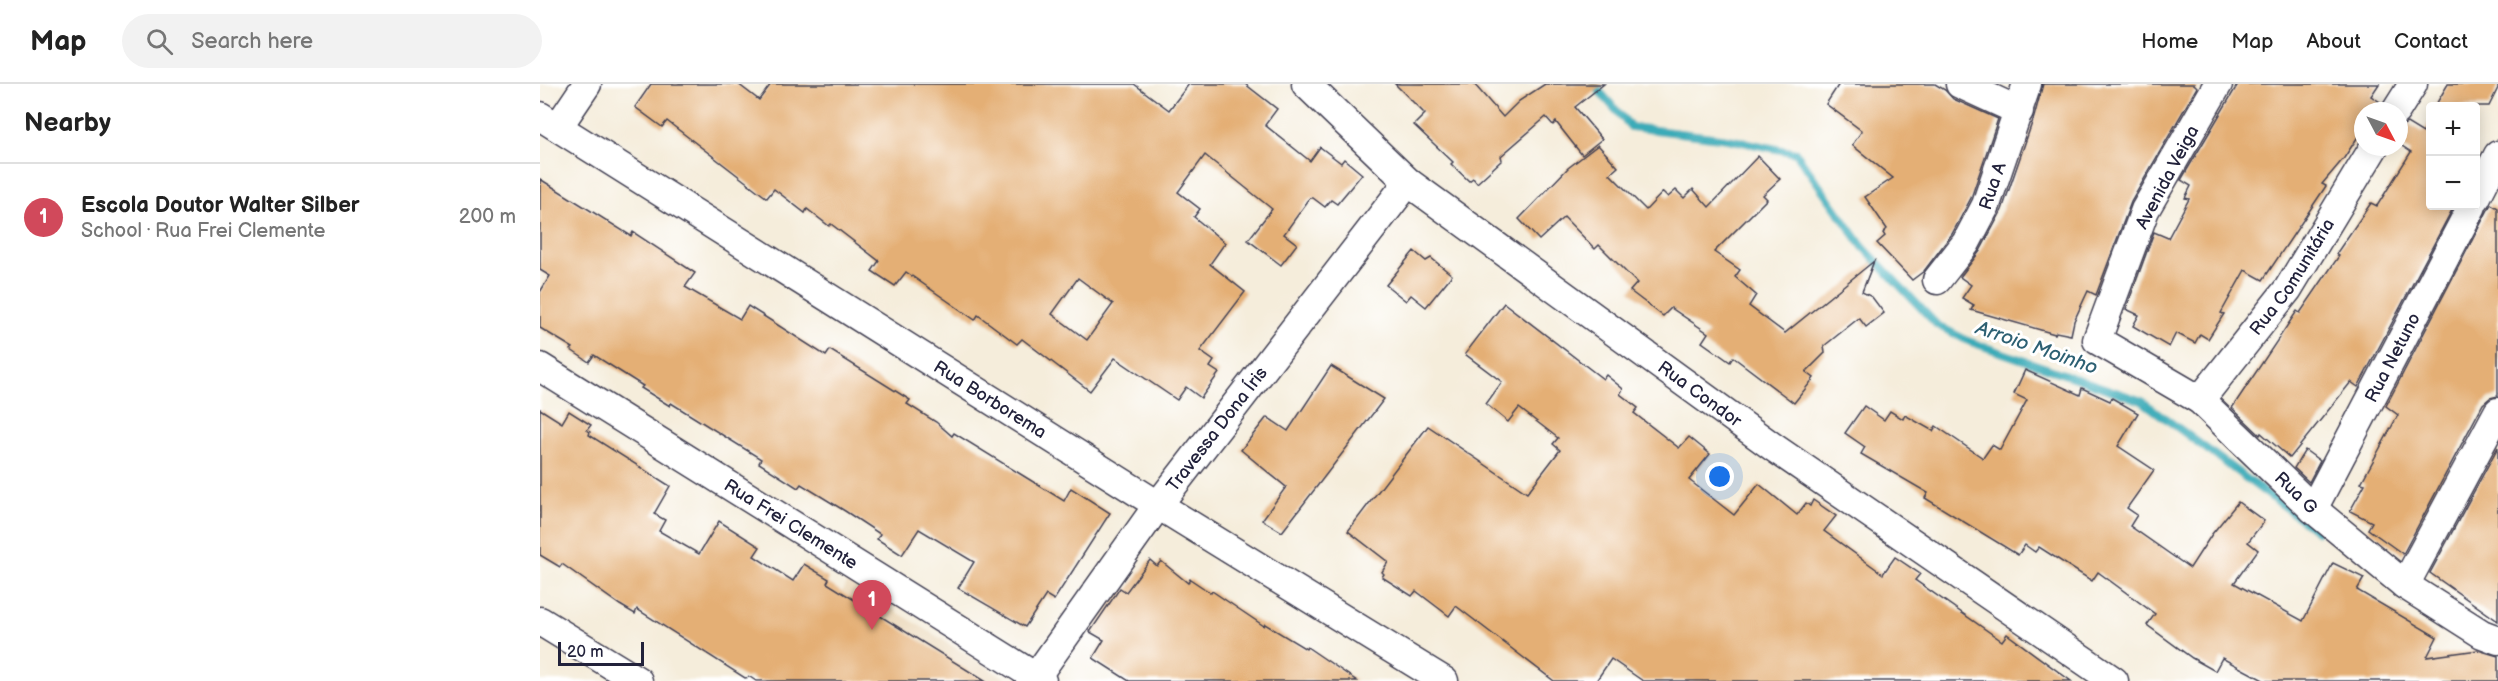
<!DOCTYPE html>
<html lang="en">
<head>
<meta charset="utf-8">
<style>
	body { margin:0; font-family:"Balsamiq Sans",sans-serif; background:#f2f2f2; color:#222 }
	.controls { position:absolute; right:18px; top:18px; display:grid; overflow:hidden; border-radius:6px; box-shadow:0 3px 15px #0003 }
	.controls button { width:54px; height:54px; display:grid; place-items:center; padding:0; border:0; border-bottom:2px solid #e0e0e0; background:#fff; color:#222; font:30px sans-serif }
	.compass { position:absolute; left:1814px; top:18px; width:54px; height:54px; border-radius:50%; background:#fff; box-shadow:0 3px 15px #0003; rotate:131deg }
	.scale { position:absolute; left:18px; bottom:15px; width:86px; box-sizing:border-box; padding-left:6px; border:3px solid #22223b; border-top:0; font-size:16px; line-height:21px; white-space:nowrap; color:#22223b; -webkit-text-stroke:4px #fff; paint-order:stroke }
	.you { position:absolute; left:1180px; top:393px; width:21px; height:21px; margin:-15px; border:4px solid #fff; border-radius:50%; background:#1a73e8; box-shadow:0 0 0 9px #1a73e833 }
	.badge { display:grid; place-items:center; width:39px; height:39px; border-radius:50%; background:#d1495b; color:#fff; font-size:20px; font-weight:700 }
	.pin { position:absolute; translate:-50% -50px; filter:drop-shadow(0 2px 3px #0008) }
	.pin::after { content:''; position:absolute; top:32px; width:21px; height:18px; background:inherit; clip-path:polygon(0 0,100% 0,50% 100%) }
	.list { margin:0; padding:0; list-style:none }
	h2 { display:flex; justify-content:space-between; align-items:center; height:78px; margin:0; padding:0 24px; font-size:26px }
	h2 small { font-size:20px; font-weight:400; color:#767676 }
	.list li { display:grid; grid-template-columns:39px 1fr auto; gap:18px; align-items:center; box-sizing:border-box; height:108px; padding:0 24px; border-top:2px solid #e0e0e0 }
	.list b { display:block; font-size:22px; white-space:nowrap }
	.list p { margin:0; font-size:20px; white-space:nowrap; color:#767676 }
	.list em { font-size:20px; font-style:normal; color:#767676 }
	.icon { flex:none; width:33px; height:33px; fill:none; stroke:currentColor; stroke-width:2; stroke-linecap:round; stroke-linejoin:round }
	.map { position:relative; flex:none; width:1958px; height:597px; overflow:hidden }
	header { display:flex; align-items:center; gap:36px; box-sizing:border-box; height:84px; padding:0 30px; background:#fff; border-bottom:2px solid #e0e0e0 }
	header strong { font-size:28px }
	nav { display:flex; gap:33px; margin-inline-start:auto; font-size:21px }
	.search { width:420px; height:54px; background:#f2f2f2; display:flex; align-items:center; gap:15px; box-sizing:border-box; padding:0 21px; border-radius:33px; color:#767676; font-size:22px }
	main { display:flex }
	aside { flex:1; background:#fff }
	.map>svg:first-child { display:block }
	.built { fill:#ebd8ba }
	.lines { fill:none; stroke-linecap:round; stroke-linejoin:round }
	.stream { stroke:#3babb8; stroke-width:8 }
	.building { fill:#e4af74; fill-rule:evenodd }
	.minor-casing { stroke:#424053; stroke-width:31 }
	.minor { stroke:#fff; stroke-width:28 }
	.labels { text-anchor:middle; stroke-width:6; stroke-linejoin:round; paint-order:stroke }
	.street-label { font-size:18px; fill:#22223b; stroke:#fff }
	.water-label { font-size:20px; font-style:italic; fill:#2d6073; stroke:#fff }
</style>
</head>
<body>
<header>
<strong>Map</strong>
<div class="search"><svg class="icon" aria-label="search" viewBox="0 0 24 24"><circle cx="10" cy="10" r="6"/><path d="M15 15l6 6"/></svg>Search here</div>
<nav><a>Home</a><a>Map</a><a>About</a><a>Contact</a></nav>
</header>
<main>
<aside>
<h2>Nearby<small></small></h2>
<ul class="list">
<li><span class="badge">1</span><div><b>Escola Doutor Walter Silber</b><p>School · Rua Frei Clemente</p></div><em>200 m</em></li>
</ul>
</aside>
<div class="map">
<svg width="1958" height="597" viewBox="0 0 1958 597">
	<rect width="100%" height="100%" fill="#fff"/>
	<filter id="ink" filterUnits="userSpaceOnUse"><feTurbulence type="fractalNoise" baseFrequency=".0167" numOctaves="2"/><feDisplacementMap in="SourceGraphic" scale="12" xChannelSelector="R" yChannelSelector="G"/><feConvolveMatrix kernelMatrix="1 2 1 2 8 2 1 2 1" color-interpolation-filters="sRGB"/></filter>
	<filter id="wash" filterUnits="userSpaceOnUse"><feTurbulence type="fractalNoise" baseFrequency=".008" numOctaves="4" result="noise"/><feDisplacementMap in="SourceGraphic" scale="24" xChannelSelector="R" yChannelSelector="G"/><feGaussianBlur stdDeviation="1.35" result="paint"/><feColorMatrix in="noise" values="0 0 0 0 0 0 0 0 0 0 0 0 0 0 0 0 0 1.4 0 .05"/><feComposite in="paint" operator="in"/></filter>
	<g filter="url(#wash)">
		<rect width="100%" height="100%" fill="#f5eddb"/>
		<polygon class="built" points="308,498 467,595 465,597 245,597"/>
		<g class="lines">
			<polyline class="stream" points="1053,0 1091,43 1188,55 1256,69 1323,163 1397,241 1428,257 1602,317 1777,447"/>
		</g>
		<g id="blocks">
			<g class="building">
				<path d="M111,0H198L219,16L231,0H594L629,26L649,0H705L737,25L725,41L770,77L780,63L801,79L804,75L822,90L797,120L791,116L785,123L773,114H770L744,150L757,160L741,181L708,156L732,125L665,71L638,108L660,125L654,133L685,159L670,180L705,208L660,267L674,277L670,283L679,289L661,314L646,303L637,316L575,274L550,307L482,255L477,260L438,231L435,236L366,188L355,202L332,187L339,177L291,140L289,142L267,125L265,129L234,105L227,114L127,37L122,43L95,23ZM538,194L573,220L547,256L512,230Z"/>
				<polygon points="855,0 934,0 963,33 979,17 1005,0 1064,0 1035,23 1062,55 1042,71 1016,38 1013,41 1006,33 961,72 962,76 937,99 933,94 929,97 911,80 913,78 874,41 885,30"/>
				<polygon points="1299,0 1395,0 1405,6 1413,15 1458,35 1431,114 1412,150 1384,187 1372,196 1337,159 1345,152 1343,149 1347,145 1325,113 1353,94 1312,61 1322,47 1286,20"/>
				<polygon points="1503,0 1654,0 1657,3 1591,118 1556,211 1548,207 1534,237 1531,251 1516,248 1515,250 1431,226 1434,221 1422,214 1431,201 1420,193 1440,167 1462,126 1494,33"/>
				<polygon points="1698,0 1839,0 1831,12 1840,18 1834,27 1823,27 1823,45 1804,74 1782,100 1786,102 1723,196 1705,186 1681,229 1684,230 1668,255 1660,250 1655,259 1636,249 1629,263 1593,242 1599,231 1586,225 1614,148 1628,154 1649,115 1645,114 1651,102 1641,96"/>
				<polygon points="1908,0 1958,0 1958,4 1949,22 1895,22"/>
				<polygon points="1890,37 1890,122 1914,122 1818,303 1811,298 1750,374 1721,349 1720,351 1692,324 1757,227 1760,229 1799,172 1796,170 1831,119 1837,122 1871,68 1859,60 1859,43 1867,39 1883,49"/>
				<polygon points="1058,61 1078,83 1070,90 1106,126 1123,108 1128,113 1136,106 1144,114 1153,105 1169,123 1218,72 1240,95 1223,111 1227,115 1174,168 1200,186 1195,193 1216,211 1209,222 1245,249 1334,177 1322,208 1332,213 1344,229 1326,243 1319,234 1284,262 1285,269 1266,288 1274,294 1254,319 1193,273 1190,278 1162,258 1168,249 1131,224 1123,232 1090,207 1097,199 1059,161 1055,165 1024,133 999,156 979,135 1028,84"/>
				<polygon points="0,95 91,152 93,148 155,189 145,203 200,235 208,222 286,272 290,266 370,316 367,320 396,338 412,352 414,349 524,417 531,404 570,429 514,516 506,511 485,543 418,504 434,478 379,445 362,471 337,455 340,450 305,427 261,400 258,404 219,379 221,375 131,319 130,322 101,304 103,302 54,271 49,278 31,266 33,264 0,244 0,208 10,192 0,186"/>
				<polygon points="1951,120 1958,124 1958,312 1950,314 1943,320 1863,470 1828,445 1832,438 1810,427 1825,400 1821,399 1858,331 1846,322"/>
				<polygon points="874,167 886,177 891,174 912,191 886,223 871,211 866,217 846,201"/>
				<polygon points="964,219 1063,295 1066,291 1083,305 1080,310 1098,324 1094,329 1139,364 1149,353 1170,370 1149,396 1194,431 1219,400 1257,431 1266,419 1270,422 1273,416 1296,432 1284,447 1343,490 1355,473 1380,490 1375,496 1462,557 1467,550 1531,597 1103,597 1071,575 1056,597 1014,597 916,522 909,532 876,507 872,512 842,493 844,490 842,488 848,478 808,447 888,342 987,409 1020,366 1013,360 1018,354 979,324 968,338 946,320 962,298 925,270"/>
				<polygon points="791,282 844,315 742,448 722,436 746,403 701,366 727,333 748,347"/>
				<polygon points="1485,286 1540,311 1542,304 1570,317 1572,314 1598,329 1578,362 1614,386 1587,424 1597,431 1590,442 1650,484 1672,450 1698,418 1724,437 1708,458 1718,466 1694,499 1763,537 1793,479 1824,494 1817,506 1897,553 1887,573 1938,566 1958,572 1958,597 1725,597 1682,574 1675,587 1652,574 1607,541 1615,530 1558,488 1552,497 1499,463 1495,468 1485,461 1478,471 1385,414 1388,409 1321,370 1325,363 1305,349 1324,322 1344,336 1350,327 1363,335 1365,331 1393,347 1396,342 1443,374 1452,361 1460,366 1487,316 1474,310"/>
				<polygon points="0,325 22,339 29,327 51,341 47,346 50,348 49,351 130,402 114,430 125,436 119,447 159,470 179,437 220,463 214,472 253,497 264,480 289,495 287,499 445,597 216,597 210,593 205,594 97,525 95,530 80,521 22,480 20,483 0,471"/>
				<polygon points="1958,363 1958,537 1890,489"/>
				<polygon points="1765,366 1780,377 1769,398 1754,384"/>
				<polygon points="610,476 617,482 621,477 648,499 650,495 671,509 672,507 724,542 725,540 766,565 767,563 817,597 589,597 553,574 564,556 550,548 580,504 586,508"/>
			</g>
		</g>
	</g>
	<g filter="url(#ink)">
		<use href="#blocks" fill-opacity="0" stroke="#424053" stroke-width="1.5"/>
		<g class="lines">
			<g class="minor-casing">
				<g id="minor">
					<path id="s1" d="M766,0L868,98L1233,363L1574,597"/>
					<polyline points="1420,0 1479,27"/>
					<path id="s2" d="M1678,0L1605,126L1557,256L1660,316L1773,425L1865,501L1942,550L1958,556"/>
					<polyline points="1856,27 1873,0"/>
					<path id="s3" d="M0,32L618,421L904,597"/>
					<polyline points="18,43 47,0"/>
					<polyline points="1936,114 1958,71"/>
					<path id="s4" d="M1397,196L1426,159L1446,121L1487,0"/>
					<path id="s5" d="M0,283L502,597"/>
					<path id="s6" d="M1660,316L1748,205L1834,63"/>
					<path id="s7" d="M1773,425L1932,122"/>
					<polyline points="1865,501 1958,328"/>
					<polyline points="0,537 98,597"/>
					<path id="s8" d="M493,597L618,421L868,98"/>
				</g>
			</g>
			<use href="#minor" class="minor"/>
		</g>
	</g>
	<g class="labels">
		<g class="street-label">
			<text transform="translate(1627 93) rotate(-62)" y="6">Avenida Veiga</text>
			<text dy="6" stroke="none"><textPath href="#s4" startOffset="110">Rua A</textPath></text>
			<text dy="6" stroke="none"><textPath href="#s6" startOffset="154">Rua Comunitária</textPath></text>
			<text dy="6" stroke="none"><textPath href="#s7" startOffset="171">Rua Netuno</textPath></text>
			<text dy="6" stroke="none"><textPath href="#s1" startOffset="502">Rua Condor</textPath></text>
			<text dy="6" stroke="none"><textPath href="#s3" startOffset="532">Rua Borborema</textPath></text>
			<text dy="6" stroke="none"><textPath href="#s8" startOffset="312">Travessa Dona Íris</textPath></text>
			<text dy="6" stroke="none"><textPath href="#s2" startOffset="537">Rua G</textPath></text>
			<text dy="6" stroke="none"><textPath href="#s5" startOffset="296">Rua Frei Clemente</textPath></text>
		</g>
		<g class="water-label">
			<text transform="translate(1497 263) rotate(19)" y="7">Arroio Moinho</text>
		</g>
	</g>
</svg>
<div class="controls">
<button>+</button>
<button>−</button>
</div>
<svg class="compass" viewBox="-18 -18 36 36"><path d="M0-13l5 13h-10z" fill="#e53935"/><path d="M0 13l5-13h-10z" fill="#767676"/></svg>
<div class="scale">20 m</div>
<div class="you"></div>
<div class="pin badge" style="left:332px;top:546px">1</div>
</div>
</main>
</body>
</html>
